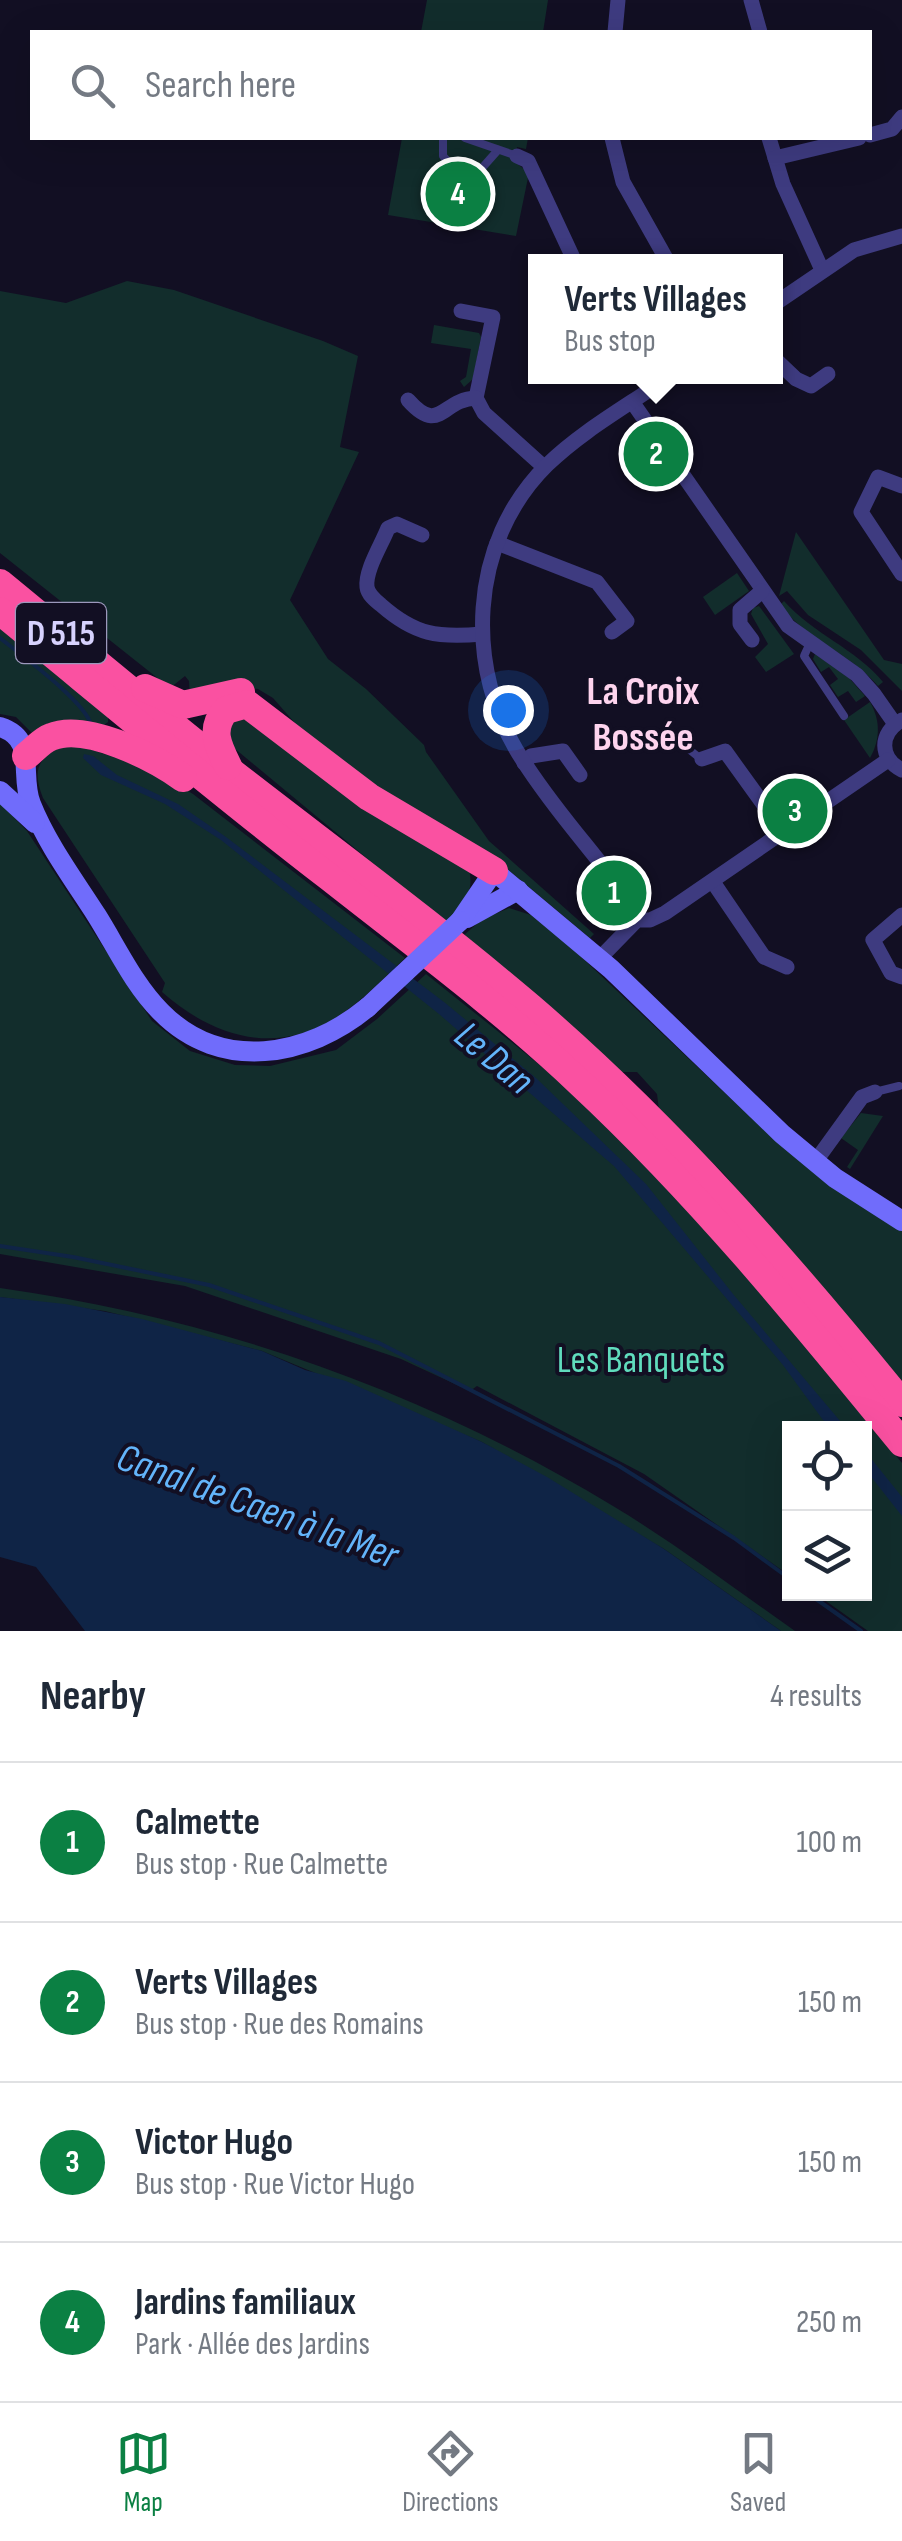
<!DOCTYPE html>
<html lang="en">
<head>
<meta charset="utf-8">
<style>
	body { margin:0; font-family:"Sofia Sans Condensed",sans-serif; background:#f2f2f3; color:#1f2937 }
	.controls { position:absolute; right:30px; bottom:30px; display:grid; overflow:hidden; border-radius:0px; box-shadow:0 10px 40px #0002 }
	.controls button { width:90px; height:90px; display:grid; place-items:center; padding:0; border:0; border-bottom:2px solid #e0e1e3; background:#fff; color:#1f2937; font:50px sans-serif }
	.you { position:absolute; left:508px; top:710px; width:35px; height:35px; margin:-25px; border:8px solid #fff; border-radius:50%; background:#1a73e8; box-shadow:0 0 0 15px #1a73e833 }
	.badge { display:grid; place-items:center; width:65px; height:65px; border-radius:50%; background:#0b8043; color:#fff; font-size:32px; font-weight:700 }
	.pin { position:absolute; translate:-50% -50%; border:5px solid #fff; box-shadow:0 2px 10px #0006 }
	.popup { position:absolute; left:528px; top:254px; width:255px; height:130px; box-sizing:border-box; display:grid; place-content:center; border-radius:0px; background:#fff; filter:drop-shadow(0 2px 8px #0005); font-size:32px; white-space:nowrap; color:#747a83 }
	.popup b { font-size:38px; color:#1f2937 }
	.popup::after { content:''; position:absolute; left:50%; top:100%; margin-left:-20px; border:20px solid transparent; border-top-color:#fff }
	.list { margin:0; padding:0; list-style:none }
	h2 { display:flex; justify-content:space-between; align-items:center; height:130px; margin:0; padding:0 40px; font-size:42px }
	h2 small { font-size:32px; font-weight:400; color:#747a83 }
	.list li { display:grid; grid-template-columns:65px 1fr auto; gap:30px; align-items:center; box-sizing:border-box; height:160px; padding:0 40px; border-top:2px solid #e0e1e3 }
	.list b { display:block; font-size:38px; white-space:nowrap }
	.list p { margin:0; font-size:32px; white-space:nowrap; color:#747a83 }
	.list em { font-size:32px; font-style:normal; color:#747a83 }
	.icon { flex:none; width:55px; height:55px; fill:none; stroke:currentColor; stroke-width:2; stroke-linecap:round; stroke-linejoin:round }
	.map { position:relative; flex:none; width:902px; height:1631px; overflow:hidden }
	.search { position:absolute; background:#fff; box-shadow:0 10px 40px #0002; left:30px; right:30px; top:30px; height:110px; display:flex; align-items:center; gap:25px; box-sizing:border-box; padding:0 35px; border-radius:0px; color:#747a83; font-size:38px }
	.sheet { height:770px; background:#fff }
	nav { display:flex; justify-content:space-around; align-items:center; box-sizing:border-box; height:140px; border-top:2px solid #e0e1e3; background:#fff; font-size:28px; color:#747a83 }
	nav a { display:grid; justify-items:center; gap:5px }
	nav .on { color:#0b8043 }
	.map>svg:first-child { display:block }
	.green { fill:#122d2c }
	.water { fill:#0f2446 }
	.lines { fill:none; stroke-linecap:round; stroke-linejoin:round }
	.stream { stroke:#0f2446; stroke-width:4 }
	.lane { stroke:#3e3b80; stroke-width:8 }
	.street { stroke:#3e3b80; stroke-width:15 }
	.secondary { stroke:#706cfb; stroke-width:20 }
	.highway { stroke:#fa51a1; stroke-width:28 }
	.secondary-bridge { stroke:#706cfb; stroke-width:20 }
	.labels { text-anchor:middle; stroke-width:8; stroke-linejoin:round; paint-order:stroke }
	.shield { fill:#120f23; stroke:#9c98bc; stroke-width:2.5 }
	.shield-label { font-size:35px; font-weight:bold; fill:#d7d2fe }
	.park-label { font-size:38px; fill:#60dcbd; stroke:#120f23 }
	.neighbourhood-label { font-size:40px; font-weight:bold; fill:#fed4ee; stroke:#120f23 }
	.water-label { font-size:40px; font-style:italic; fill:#63b4fa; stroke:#120f23 }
</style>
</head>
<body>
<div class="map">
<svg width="902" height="1631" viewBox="0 0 902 1631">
	<rect width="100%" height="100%" fill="#120f23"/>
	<g class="green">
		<polygon points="427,0 548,0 543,32 421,32"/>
		<polygon points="402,138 528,138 526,149 517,147 515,162 529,173 516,236 388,215"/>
		<polygon points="127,281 174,290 323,341 358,356 340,447 359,452 290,600 328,659 366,689 424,745 426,752 489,841 594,934 590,938 492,856 368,784 322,754 273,698 258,689 243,687 190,699 189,681 185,676 170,688 0,553 0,291 66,303"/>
		<polygon points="434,325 479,333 481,337 473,379 464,387 460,381 466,377 471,349 431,343"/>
		<polygon points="796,532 884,660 902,664 902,691 861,650 808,615 787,591 779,596"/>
		<polygon points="737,573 749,591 715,615 703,597"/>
		<path d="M784,601C813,634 855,648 883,682L878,686C850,653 807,640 780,605Z"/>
		<polygon points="759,606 794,654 766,672 755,657 768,644 751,614 753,608"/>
		<polygon points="0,625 108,714 108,722 104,725 35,736 16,717 0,714"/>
		<polygon points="815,654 849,678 865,696 856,702 848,691 838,697 830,685 838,679 829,667 821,672 813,659"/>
		<path d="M870,702C881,721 880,740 870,758L844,720Z"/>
		<path d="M239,713L469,869C475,895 462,905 445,923L228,743L225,727Z"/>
		<path d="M70,743L154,770L193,794L405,958C384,978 364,999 340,1015C278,1057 214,1038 162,992L165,983L43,798C30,765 41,756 70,743Z"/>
		<path d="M0,803L27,831L152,1021L190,1051L235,1065L270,1066L336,1050L377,1019L426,974C489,1025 555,1074 613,1130C718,1232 809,1350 902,1463V1631H868L816,1594H864V1428H790L789,1575L644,1474L477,1386L470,1391L401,1359L185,1286L0,1254Z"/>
		<polygon points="509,908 531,915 576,952 763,1129 902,1229 902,1383 724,1174 659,1110 657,1094 637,1072 621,1072 463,936 481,920"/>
		<polygon points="861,1113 883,1116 850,1169 847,1167 858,1150 841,1138"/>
		<path d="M0,1288C219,1319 423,1391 613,1506C676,1544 735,1589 795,1631H781L664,1549L482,1442L262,1351L105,1311L0,1297Z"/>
	</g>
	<g class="water">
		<polygon points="84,754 93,756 117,775 178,804 226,837 444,1002 536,1078 646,1184 733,1294 846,1428 834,1428 823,1420 783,1365 614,1166 593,1148 439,1014 221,840 165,804 101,775 83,758"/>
		<polygon points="0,1297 65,1304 142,1319 262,1351 305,1370 346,1381 482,1442 547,1477 664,1549 781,1631 85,1631 36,1567 0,1557"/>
		<polygon points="865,1451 902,1497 902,1516 865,1469"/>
	</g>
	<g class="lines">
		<g class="stream">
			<path d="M0,638C21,655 86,702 91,725"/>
			<polyline points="0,1246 73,1257 209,1285 379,1343 619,1466 734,1538 790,1579"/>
			<polyline points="809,1594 861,1631"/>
		</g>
		<g class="lane">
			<polyline points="443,138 443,156 457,171 482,168 498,150"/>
			<polyline points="465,138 517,156"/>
			<polyline points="810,643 804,656 844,716"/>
			<polyline points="681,743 701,759"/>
			<polyline points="875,1092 899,1086"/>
		</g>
		<g class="street">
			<polyline points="751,0 760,32"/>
			<polyline points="615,32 618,0"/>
			<polyline points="870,135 892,129 902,117"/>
			<polyline points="612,138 623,182 668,262"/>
			<polyline points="769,138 783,184 822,270"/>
			<polyline points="517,156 528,161 575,262"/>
			<polyline points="775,158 859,138"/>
			<polyline points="776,303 854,250 902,236"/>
			<polyline points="461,311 493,317 476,398"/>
			<polyline points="776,360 796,379 811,386 828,374"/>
			<polyline points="476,398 484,413 544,467"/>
			<path d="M408,400C440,436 442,399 476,398"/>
			<polyline points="633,403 788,626 857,675 874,694 895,724"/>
			<polyline points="902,486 878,477 861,512 902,574"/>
			<path d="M422,535L397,524L388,528C382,544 365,570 367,587C368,595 376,601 381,605C415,635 438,638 482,634"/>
			<polyline points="497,543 597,582 627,621 612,632"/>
			<polyline points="752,640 740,624 740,610 762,591"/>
			<path d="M902,720C879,733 879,758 902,770"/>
			<polyline points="702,759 725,751 784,833"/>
			<polyline points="524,763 531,756 563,751 580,775"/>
			<polyline points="713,882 764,957 787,967"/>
			<polyline points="902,915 873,940 891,973 902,977"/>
			<path d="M637,920C625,891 605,869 586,845C564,818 541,789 522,759C464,670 468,543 547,465C583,430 629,405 670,376"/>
			<polyline points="599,959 637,920 650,920 665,913 888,760"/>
			<polyline points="815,1162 862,1097 875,1092"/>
		</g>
		<g class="secondary">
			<path d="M0,727C38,739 19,775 31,804C47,844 74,880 97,916C117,948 134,985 161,1012C221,1073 308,1057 368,1007"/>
			<polyline points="0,791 35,823"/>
			<polyline points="467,918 518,890"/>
			<polyline points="460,921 494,871 611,969 782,1134 835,1178 902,1221"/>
		</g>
		<g class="highway">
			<path d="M0,583C78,647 155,712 234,774C333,851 435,926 530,1007C669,1126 787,1262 902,1403"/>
			<path d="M0,611C109,700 217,791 329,877C414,944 501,1008 580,1083C698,1193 800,1318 902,1443"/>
			<polyline points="145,688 183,705 241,692"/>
			<path d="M26,756C34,750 42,740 51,737C86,722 155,758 183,778"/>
			<path d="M228,766C218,746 209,729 226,710L247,704L369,797L494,871"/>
		</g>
		<polyline class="secondary-bridge" points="368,1007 460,921"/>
	</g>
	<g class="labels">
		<rect class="shield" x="16" y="603" width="90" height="60" rx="8"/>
		<g class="shield-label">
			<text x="61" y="645">D 515</text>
		</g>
		<g class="park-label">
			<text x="641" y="1372">Les Banquets</text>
		</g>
		<g class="neighbourhood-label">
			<text x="643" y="704">La Croix<tspan x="643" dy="46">Bossée</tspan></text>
		</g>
		<g class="water-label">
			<text transform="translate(495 1057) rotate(40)" y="14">Le Dan</text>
			<text transform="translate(258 1505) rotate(20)" y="14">Canal de Caen à la Mer</text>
		</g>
	</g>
</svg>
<div class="controls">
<button><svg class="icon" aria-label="locate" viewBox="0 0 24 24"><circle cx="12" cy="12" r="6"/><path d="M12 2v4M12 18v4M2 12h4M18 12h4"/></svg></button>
<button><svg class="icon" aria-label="layers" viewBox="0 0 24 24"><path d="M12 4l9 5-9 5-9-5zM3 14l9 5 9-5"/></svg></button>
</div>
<div class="you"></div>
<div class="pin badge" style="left:614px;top:893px">1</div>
<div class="pin badge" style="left:656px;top:454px">2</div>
<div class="popup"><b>Verts Villages</b>Bus stop</div>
<div class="pin badge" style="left:795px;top:811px">3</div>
<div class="pin badge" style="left:458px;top:194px">4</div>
<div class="search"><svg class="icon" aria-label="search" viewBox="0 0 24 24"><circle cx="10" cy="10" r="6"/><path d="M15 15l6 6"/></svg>Search here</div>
</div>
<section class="sheet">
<h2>Nearby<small>4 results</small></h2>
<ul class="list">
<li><span class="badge">1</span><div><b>Calmette</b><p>Bus stop · Rue Calmette</p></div><em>100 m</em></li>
<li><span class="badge">2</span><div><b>Verts Villages</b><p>Bus stop · Rue des Romains</p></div><em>150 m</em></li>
<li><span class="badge">3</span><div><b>Victor Hugo</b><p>Bus stop · Rue Victor Hugo</p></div><em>150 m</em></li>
<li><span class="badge">4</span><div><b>Jardins familiaux</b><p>Park · Allée des Jardins</p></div><em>250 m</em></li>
</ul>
</section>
<nav>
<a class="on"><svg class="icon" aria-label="map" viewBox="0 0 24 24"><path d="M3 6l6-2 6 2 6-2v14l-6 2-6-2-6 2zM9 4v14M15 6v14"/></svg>Map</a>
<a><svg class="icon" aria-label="directions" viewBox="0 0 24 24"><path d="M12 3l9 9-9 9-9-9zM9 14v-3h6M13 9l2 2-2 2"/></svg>Directions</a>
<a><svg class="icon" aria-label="saved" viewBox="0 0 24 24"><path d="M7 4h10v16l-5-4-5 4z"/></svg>Saved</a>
</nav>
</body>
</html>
